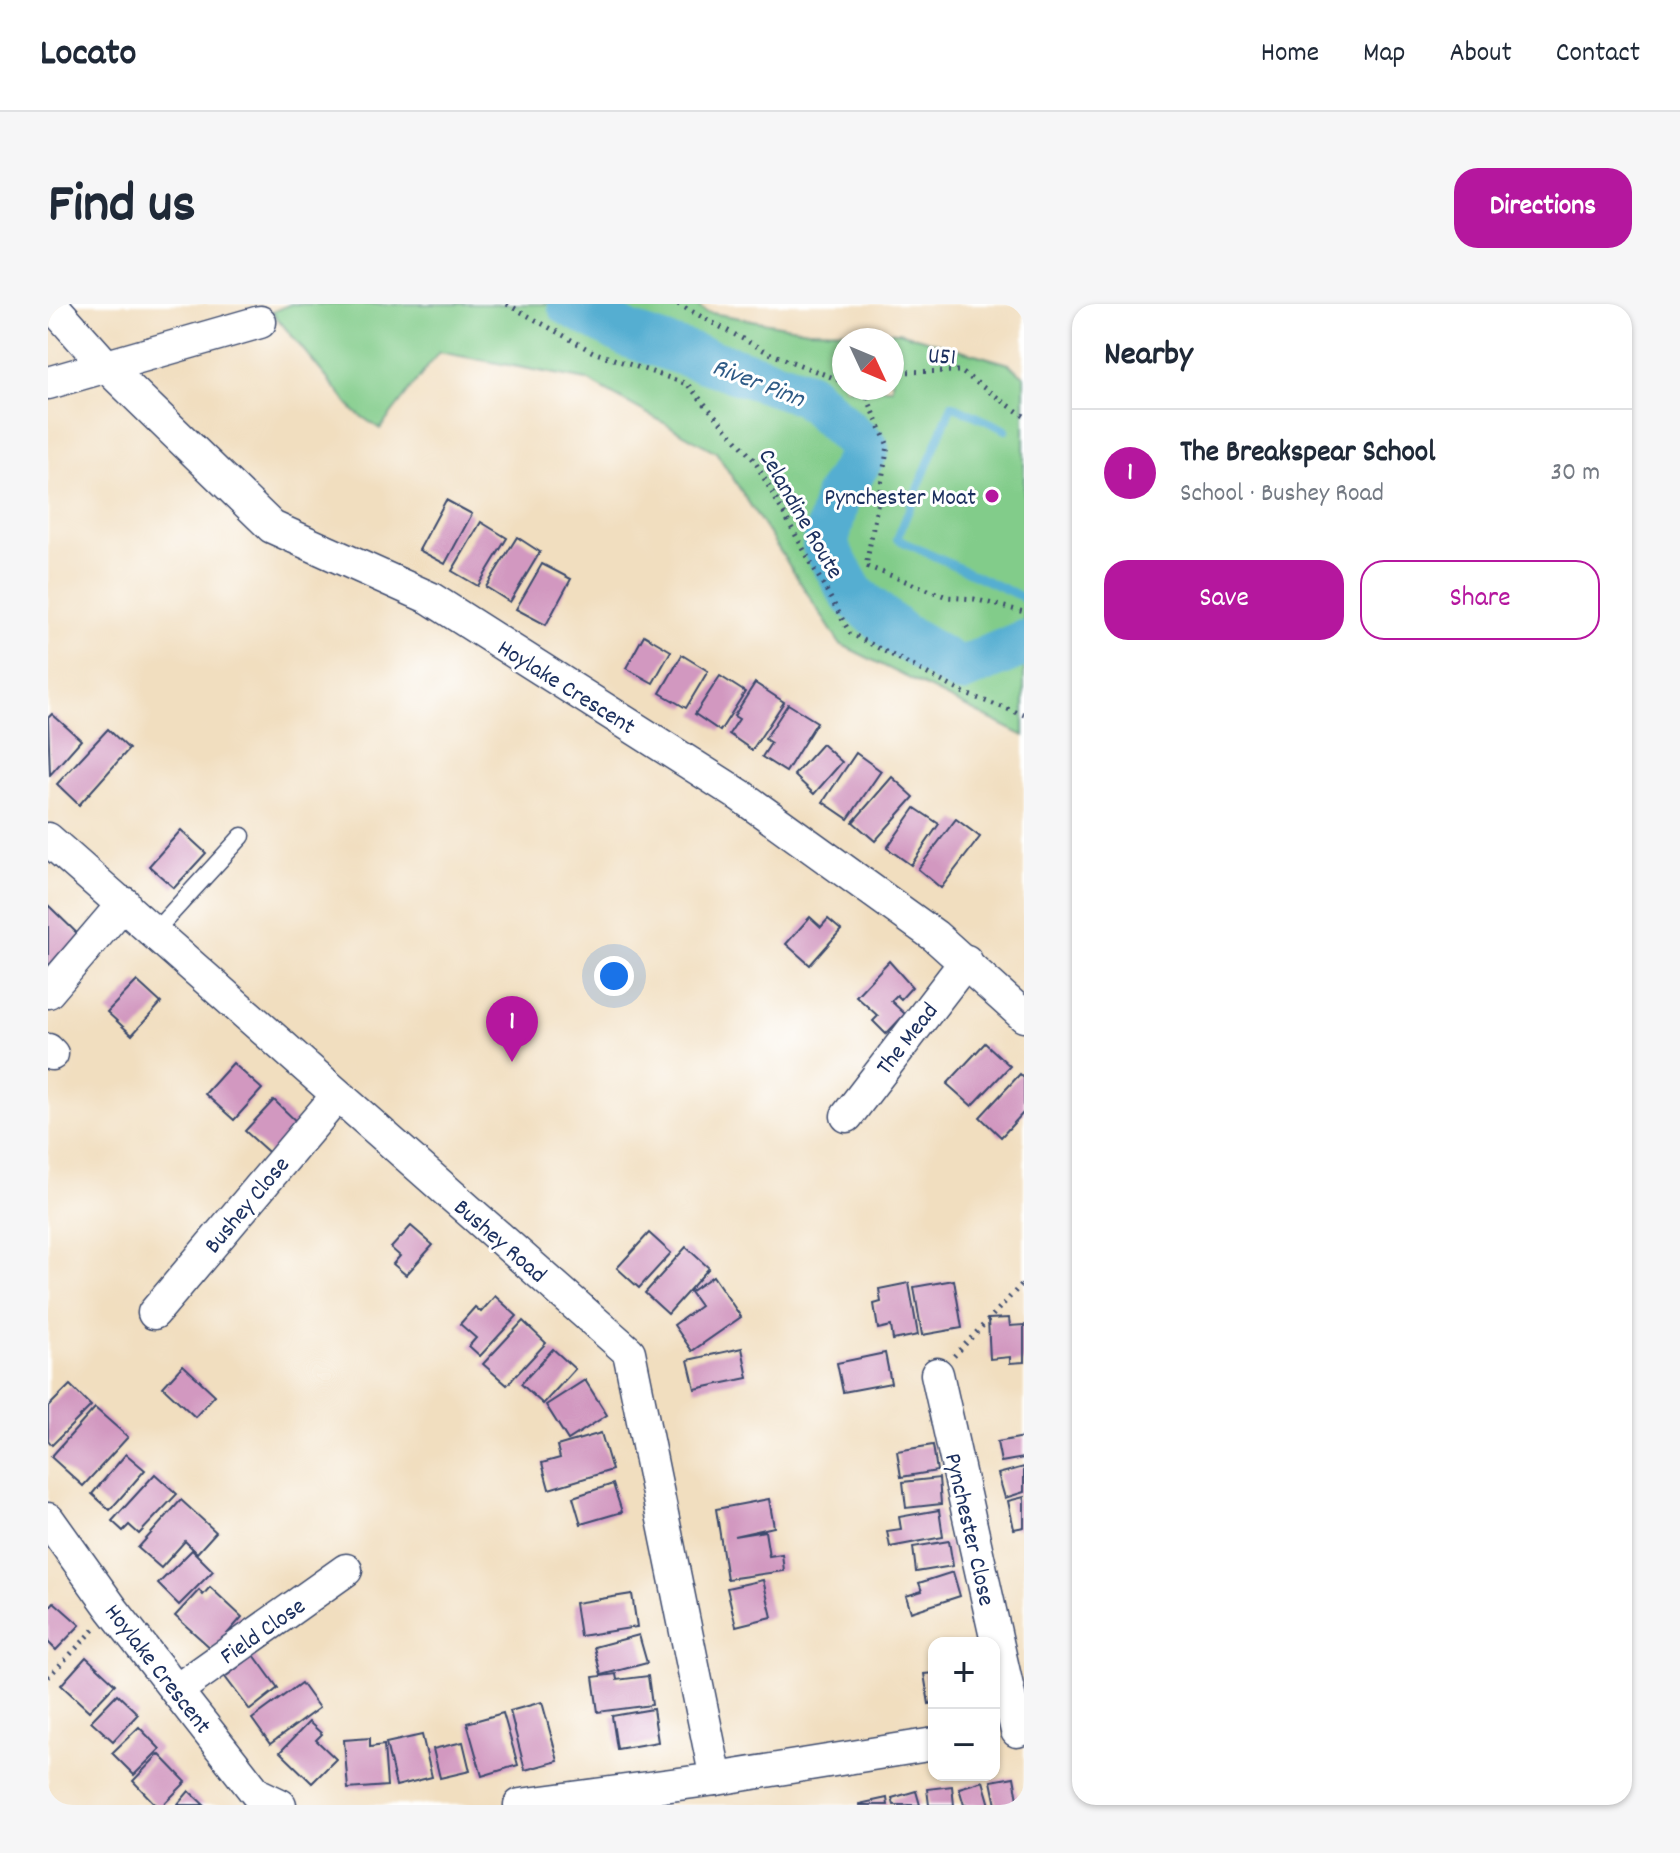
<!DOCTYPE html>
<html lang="en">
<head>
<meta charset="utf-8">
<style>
	body { margin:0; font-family:Dekko,sans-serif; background:#f6f6f7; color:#1f2937 }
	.controls { position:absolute; right:24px; bottom:24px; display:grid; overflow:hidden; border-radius:16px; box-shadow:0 2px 6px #0004 }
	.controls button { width:72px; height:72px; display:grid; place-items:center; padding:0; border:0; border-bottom:2px solid #e0e1e3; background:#fff; color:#1f2937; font:40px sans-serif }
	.compass { position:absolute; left:784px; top:24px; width:72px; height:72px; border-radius:50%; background:#fff; box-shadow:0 2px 6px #0004; rotate:134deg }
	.you { position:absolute; left:566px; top:672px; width:28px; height:28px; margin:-20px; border:6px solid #fff; border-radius:50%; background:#1a73e8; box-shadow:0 0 0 12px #1a73e833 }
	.badge { display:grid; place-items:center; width:52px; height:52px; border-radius:50%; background:#b5179e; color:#fff; font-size:26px; font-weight:700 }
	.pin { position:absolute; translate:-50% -66px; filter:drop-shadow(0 2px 4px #0008) }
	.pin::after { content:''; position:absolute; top:42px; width:28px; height:24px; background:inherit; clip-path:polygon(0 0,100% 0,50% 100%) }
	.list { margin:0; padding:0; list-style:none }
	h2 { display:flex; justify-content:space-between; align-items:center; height:104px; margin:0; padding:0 32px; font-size:34px }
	h2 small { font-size:26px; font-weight:400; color:#747a83 }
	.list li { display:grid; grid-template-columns:52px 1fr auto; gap:24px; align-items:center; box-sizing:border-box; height:128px; padding:0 32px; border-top:2px solid #e0e1e3 }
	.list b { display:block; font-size:30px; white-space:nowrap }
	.list p { margin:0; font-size:26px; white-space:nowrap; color:#747a83 }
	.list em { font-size:26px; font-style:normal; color:#747a83 }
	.actions { display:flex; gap:16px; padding:24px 32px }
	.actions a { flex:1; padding:18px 0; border:2px solid #b5179e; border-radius:24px; text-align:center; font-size:28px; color:#b5179e }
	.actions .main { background:#b5179e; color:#fff }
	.map { position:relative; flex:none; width:976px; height:1501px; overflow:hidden; border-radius:24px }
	header { display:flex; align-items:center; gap:48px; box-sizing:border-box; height:112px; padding:0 40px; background:#fff; border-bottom:2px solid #e0e1e3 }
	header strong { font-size:38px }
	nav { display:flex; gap:44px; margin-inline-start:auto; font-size:28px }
	.intro { display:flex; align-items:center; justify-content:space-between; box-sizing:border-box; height:192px; padding:0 48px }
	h1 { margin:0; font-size:56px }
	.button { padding:20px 36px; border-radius:24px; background:#b5179e; color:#fff; font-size:28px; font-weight:700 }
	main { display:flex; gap:48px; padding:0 48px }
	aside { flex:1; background:#fff; border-radius:24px; box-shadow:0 2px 6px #0004 }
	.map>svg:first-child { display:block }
	.green { fill:#82cc8a; stroke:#4e7e74; stroke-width:2; fill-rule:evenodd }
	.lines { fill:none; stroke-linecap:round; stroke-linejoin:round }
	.stream { stroke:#54aed1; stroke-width:8 }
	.river { stroke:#54aed1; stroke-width:46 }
	.building { fill:#d298c0 }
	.lane-casing { stroke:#3b496d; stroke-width:19 }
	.street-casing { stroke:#3b496d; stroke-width:35 }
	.path { stroke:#3b496d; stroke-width:5; stroke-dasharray:2 6; stroke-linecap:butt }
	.lane { stroke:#fff; stroke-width:16 }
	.street { stroke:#fff; stroke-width:32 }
	.poi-dot { fill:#b5179e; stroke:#fff; stroke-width:3 }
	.labels { text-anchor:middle; stroke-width:6; stroke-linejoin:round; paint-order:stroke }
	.street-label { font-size:24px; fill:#1b2f5e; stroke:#fff }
	.poi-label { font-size:24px; fill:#1b2f5e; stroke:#fff; text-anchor:end }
	.water-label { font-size:26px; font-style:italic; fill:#2f5b86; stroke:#fff }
</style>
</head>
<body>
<header>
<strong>Locato</strong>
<nav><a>Home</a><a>Map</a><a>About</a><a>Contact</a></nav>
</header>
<div class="intro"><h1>Find us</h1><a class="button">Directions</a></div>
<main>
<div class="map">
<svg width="976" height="1501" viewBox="0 0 976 1501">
	<rect width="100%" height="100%" fill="#fff"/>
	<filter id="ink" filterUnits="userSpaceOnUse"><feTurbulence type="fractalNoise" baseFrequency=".0125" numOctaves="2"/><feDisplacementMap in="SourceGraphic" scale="16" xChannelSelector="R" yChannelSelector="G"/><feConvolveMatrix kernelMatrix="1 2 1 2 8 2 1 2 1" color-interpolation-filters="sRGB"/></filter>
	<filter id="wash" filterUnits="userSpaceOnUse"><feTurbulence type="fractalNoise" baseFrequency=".006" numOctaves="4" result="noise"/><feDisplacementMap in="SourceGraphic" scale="32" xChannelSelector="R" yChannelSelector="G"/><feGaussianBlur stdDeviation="1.8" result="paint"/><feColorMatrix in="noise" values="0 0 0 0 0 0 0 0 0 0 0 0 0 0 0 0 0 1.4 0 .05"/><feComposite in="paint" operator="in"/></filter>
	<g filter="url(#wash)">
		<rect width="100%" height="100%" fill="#f1debf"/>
		<path class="green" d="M243,0H647L658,8L760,26L851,28L961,60L976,72V432L792,340L668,148L539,76L391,48L332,125L307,108L224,8ZM796,36H844V84H796Z"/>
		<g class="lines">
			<polyline class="stream" points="958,126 904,101 849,235 976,294"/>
			<polyline class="river" points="522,0 581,31 759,90 818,145 789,193 777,242 804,290 853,331 912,366 976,339"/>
		</g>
		<g id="blocks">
			<g class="building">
				<polygon points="398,196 424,210 397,260 371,246"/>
				<polygon points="433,218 459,234 430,282 404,267"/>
				<polygon points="469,233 492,248 462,298 438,283"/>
				<polygon points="494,260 523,275 498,321 468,305"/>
				<polygon points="596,331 623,347 605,379 578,364"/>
				<polygon points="634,351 660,367 638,404 612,389"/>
				<polygon points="672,372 697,388 672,427 647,410"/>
				<polygon points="707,379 736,398 704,446 681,430 691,415 686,412"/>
				<polygon points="740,400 769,418 738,468 714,453 723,439 717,435"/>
				<polygon points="4,410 33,436 2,471 0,414"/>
				<polygon points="60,425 81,445 31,501 9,480"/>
				<polygon points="774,440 794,458 766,490 746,471"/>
				<polygon points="808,449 833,467 800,515 775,498"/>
				<polygon points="844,473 866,493 827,537 805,518"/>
				<polygon points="867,504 891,520 863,561 839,544"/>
				<polygon points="908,515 932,533 893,584 870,565"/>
				<polygon points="133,526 158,549 126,584 101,562"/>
				<polygon points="0,601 39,639 0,671"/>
				<polygon points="762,613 773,623 780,615 793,626 762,661 738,640"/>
				<polygon points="841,657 864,683 853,695 849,691 843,697 857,710 838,730 825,717 830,712 808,692"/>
				<polygon points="89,677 113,699 84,731 59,708"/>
				<polygon points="937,739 962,762 924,802 899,780"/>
				<polygon points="185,759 214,785 186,816 157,790"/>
				<polygon points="972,770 976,774 976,808 953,833 932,813"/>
				<polygon points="226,796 256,825 228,855 197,827"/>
				<polygon points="363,922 385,941 358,971 345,960 352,952 343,944"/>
				<polygon points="601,929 623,949 591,984 569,964"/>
				<polygon points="638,943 661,964 620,1010 597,989"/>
				<polygon points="665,972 693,1013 644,1047 626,1021 652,1002 642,988"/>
				<polygon points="906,976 914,1024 874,1031 866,983"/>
				<polygon points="861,979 870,1031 845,1036 843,1022 830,1025 826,1000 833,998 831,985"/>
				<polygon points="447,992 469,1012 432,1052 421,1042 428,1034 412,1020 427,1003 433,1008"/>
				<polygon points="961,1014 962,1022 976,1021 976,1058 962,1059 962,1053 942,1055 940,1015"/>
				<polygon points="475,1017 498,1039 459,1081 435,1060"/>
				<polygon points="694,1044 700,1074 647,1085 640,1056"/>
				<polygon points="505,1045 527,1065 495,1100 473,1080"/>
				<polygon points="837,1049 843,1079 795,1088 789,1059"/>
				<polygon points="135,1061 167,1091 147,1113 115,1083"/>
				<polygon points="537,1076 559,1111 520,1136 498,1101"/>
				<polygon points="22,1081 43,1102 4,1141 0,1136 0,1103"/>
				<polygon points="47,1104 80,1133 35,1182 3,1153"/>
				<polygon points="553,1129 564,1166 501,1185 494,1159 512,1154 509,1142"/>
				<polygon points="976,1133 976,1154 953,1158 949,1138"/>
				<polygon points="885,1141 889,1167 853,1173 849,1147"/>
				<polygon points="78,1150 97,1166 62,1206 44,1190"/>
				<polygon points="976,1163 976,1188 957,1194 950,1170"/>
				<polygon points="107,1170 129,1190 91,1230 81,1221 75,1227 64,1217"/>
				<polygon points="891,1174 893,1200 858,1204 855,1178"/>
				<polygon points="565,1180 574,1208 533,1220 525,1193"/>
				<polygon points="976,1193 976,1223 966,1225 960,1197"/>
				<polygon points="721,1195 726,1223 686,1232 717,1227 721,1252 734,1250 736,1267 679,1275 668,1205"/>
				<polygon points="133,1196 168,1228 149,1249 137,1237 113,1264 90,1244"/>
				<polygon points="891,1206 895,1233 842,1243 839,1227 853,1225 851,1213"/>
				<polygon points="901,1237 905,1262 868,1268 865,1243"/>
				<polygon points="144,1246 165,1267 131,1301 110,1280"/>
				<polygon points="905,1268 912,1292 863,1308 858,1292 874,1287 871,1279"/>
				<polygon points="715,1276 724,1313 688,1322 679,1284"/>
				<polygon points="162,1283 194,1313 165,1346 127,1312 151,1286 155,1291"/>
				<polygon points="584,1290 589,1323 532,1332 527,1299"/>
				<polygon points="6,1298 32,1321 8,1346 0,1338 0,1305"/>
				<polygon points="591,1331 599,1359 553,1371 546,1343"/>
				<polygon points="206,1351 230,1384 202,1406 177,1373"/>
				<polygon points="38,1353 67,1380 41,1407 13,1381"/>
				<polygon points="886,1369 886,1399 881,1400 876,1370"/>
				<polygon points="568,1370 569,1376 600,1372 604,1401 550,1408 545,1373"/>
				<polygon points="253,1379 271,1404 222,1440 204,1415"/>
				<polygon points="69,1390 90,1410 65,1437 43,1417"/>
				<polygon points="494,1398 510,1457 477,1466 462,1407"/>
				<polygon points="605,1405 610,1438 569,1445 564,1412"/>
				<polygon points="455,1409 470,1461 434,1472 419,1419"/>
				<polygon points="261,1418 274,1430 268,1436 288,1455 264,1479 232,1448"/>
				<polygon points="91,1423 112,1445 86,1471 64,1449"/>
				<polygon points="374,1431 384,1473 348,1482 338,1439"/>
				<polygon points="322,1434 322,1443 336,1441 339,1482 300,1485 296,1436"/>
				<polygon points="415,1438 422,1467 392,1474 385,1445"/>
				<polygon points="111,1450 138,1478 115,1501 108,1501 85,1477"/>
				<polygon points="966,1473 971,1501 948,1501 943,1477"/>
				<polygon points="935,1477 942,1501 916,1501 911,1484"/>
				<polygon points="904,1482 906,1501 881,1501 879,1485"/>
				<polygon points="141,1487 156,1501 129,1501"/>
				<polygon points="868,1487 872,1501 846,1501 844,1494"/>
				<polygon points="839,1494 840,1501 811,1501 811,1500"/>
			</g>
		</g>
	</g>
	<g filter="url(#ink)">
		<use href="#blocks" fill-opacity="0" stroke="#3b496d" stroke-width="2"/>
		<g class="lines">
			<g class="lane-casing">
				<polyline id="lane" points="107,627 194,532"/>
			</g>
			<g class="street-casing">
				<g id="street">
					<polyline points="3,0 59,63 224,223 382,294 693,492 887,632 976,712"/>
					<polyline points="0,79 212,18"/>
					<polyline points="0,535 581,1048 668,1475"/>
					<polyline points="0,688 76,599"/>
					<polyline points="0,746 4,750"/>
					<polyline points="799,812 918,657"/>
					<polyline points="106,1009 289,792"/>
					<polyline points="889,1070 969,1427"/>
					<polyline points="0,1215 65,1306 209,1490 232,1501"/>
					<polyline points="129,1386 298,1266"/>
					<polyline points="472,1501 668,1475 886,1440"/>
				</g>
			</g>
			<g class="path">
				<polyline points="459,0 545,48 639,80 706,156 802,329 918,390 976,411"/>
				<polyline points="630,0 721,49 796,78"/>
				<polyline points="844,68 912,67 976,112"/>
				<polyline points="816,86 840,142 818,262 899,293 926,295 976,308"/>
				<polyline points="906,1052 976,978"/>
				<polyline points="0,1373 47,1325"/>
			</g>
			<use href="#lane" class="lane"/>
			<use href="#street" class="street"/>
		</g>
	</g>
	<circle class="poi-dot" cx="944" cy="192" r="8"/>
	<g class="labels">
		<g class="street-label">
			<text transform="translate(894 51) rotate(4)" y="8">U51</text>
			<text transform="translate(754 209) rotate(60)" y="8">Celandine Route</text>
			<text transform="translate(519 382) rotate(32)" y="8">Hoylake Crescent</text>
			<text transform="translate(858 734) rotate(-52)" y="8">The Mead</text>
			<text transform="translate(198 900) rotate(-50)" y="8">Bushey Close</text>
			<text transform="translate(453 936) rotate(41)" y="8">Bushey Road</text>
			<text transform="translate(923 1225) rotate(77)" y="8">Pynchester Close</text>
			<text transform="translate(214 1326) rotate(-35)" y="8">Field Close</text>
			<text transform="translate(111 1364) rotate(52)" y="8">Hoylake Crescent</text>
		</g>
		<g class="poi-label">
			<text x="928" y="200">Pynchester Moat</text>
		</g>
		<g class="water-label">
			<text transform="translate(711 77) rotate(21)" y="9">River Pinn</text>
		</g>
	</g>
</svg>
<div class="controls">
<button>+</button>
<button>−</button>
</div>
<svg class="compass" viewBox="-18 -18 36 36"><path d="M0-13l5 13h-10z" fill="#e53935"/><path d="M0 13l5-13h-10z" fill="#747a83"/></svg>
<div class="you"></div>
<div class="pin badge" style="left:464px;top:758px">1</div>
</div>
<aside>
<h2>Nearby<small></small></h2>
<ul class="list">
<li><span class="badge">1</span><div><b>The Breakspear School</b><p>School · Bushey Road</p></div><em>30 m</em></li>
</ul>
<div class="actions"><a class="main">Save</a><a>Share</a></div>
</aside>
</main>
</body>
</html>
